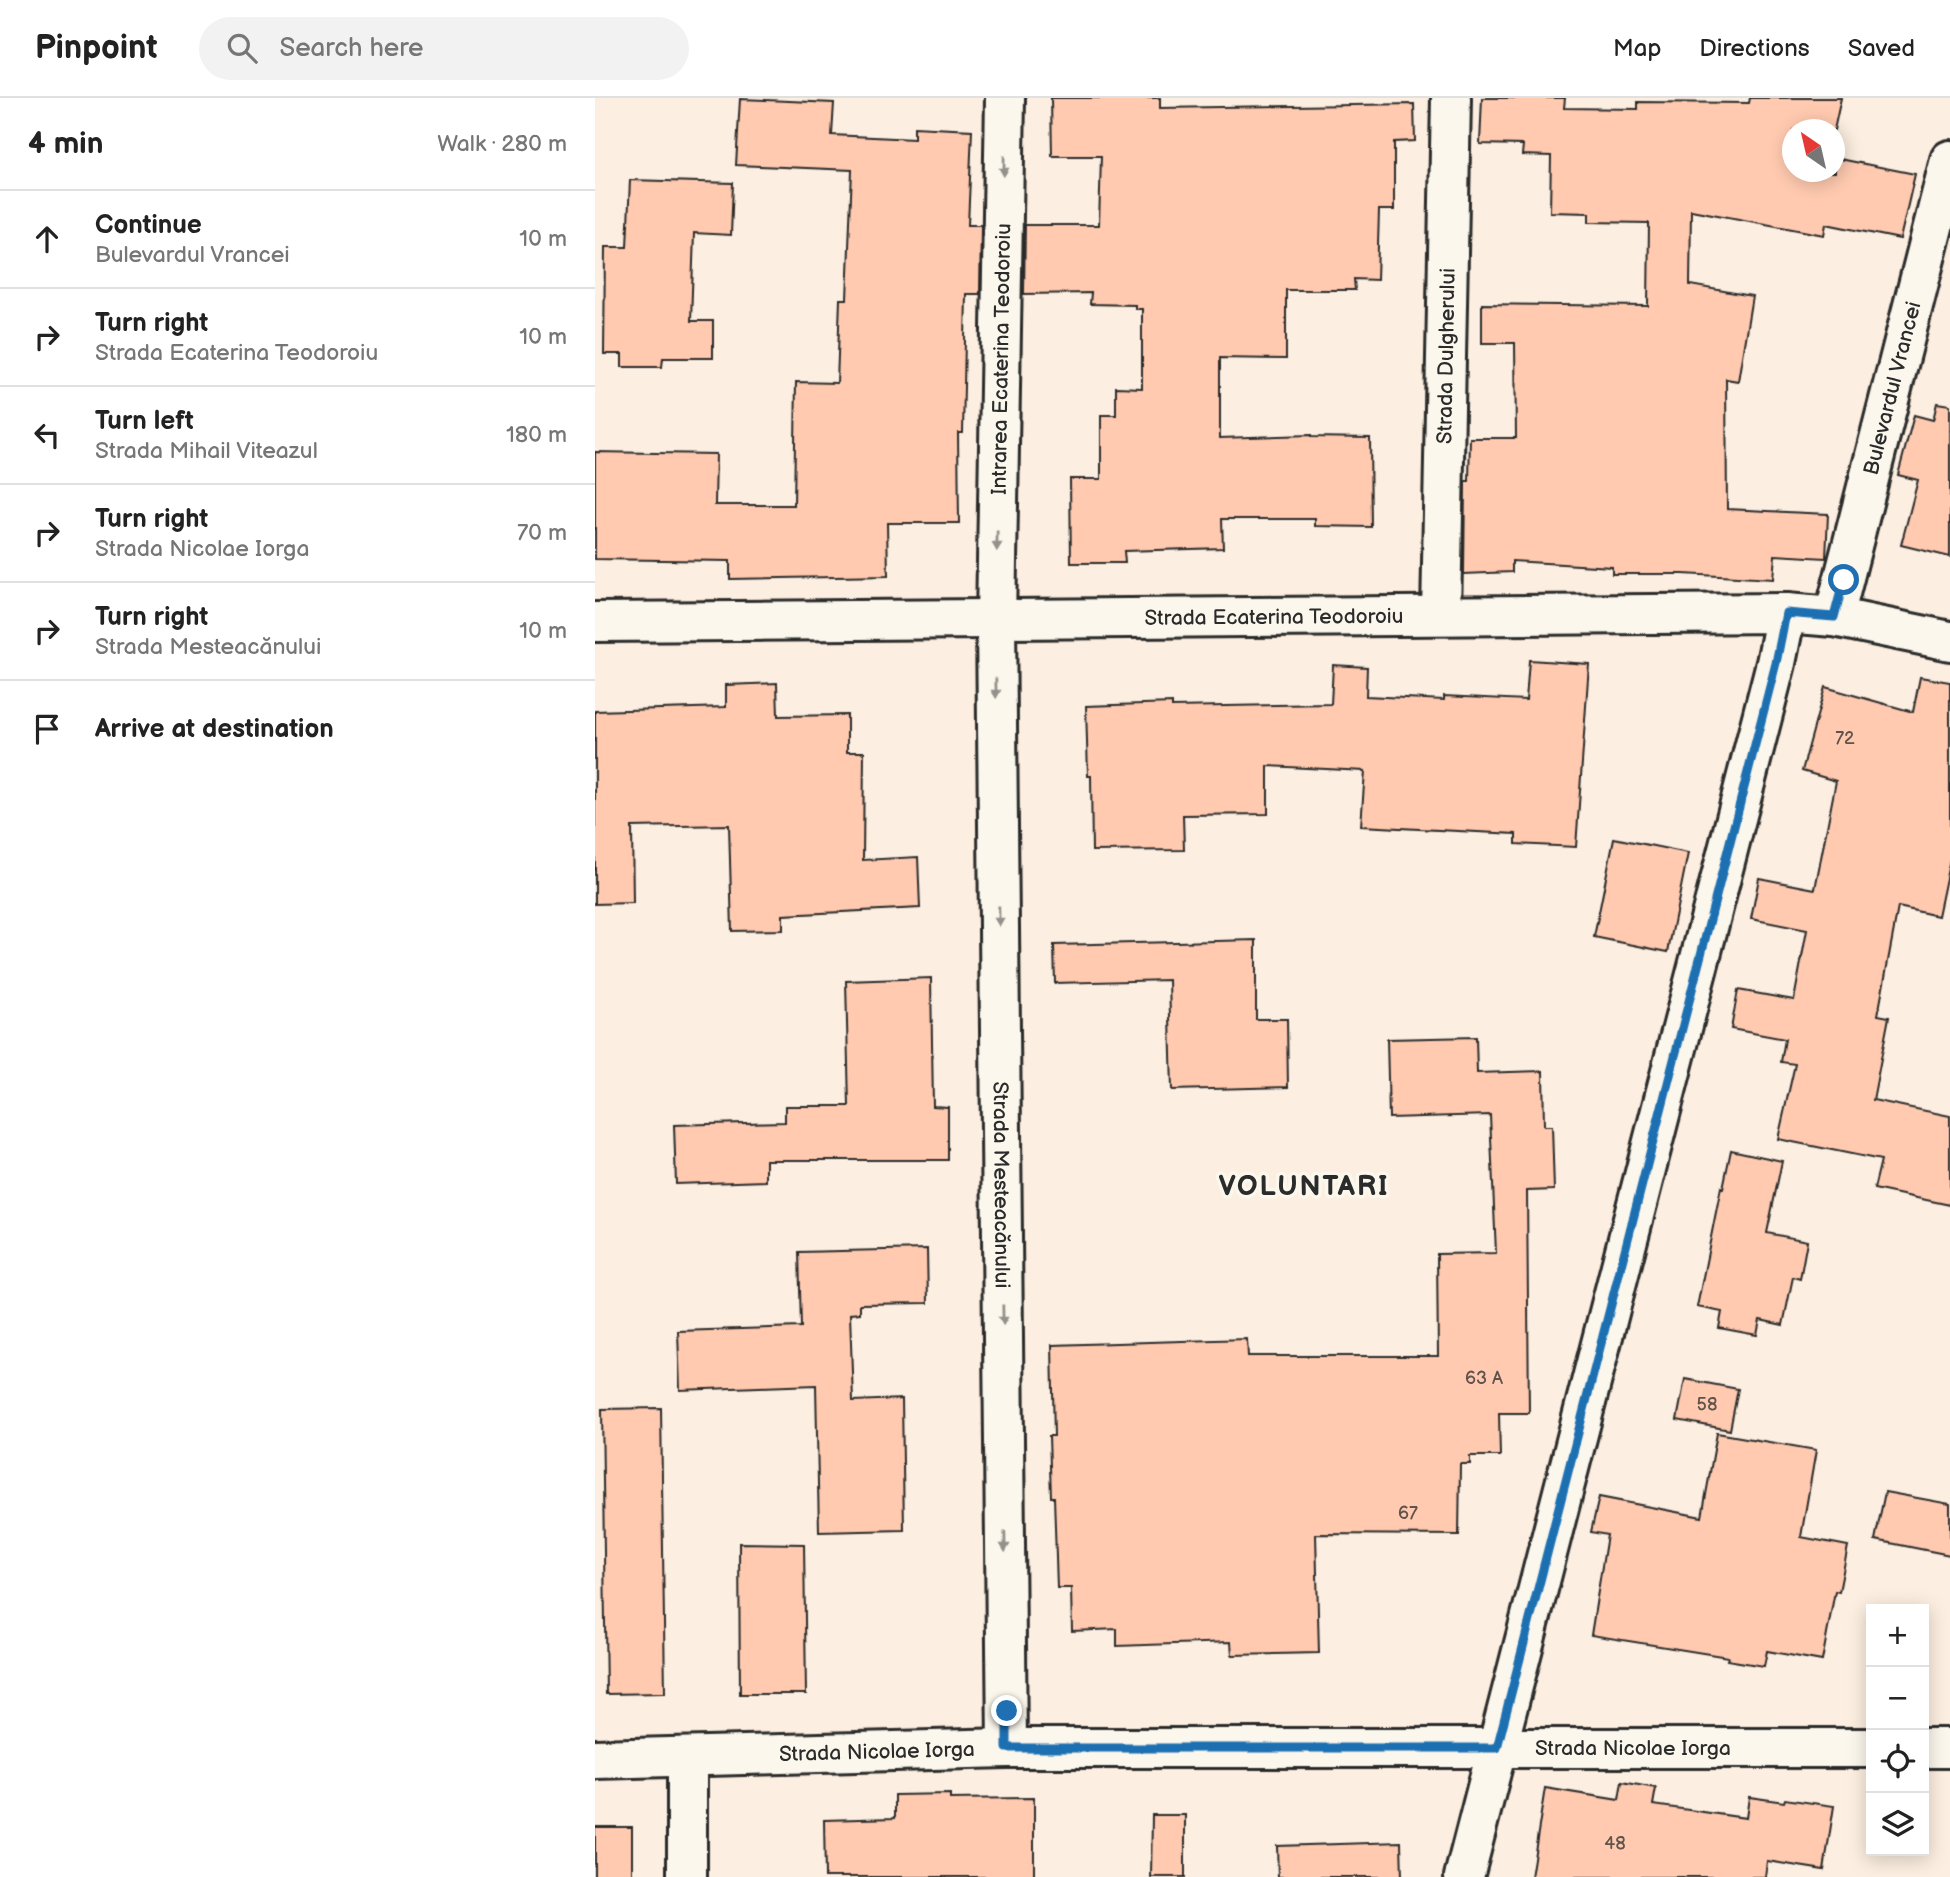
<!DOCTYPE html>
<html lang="en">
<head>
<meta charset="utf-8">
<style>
	body { margin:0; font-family:"Balsamiq Sans",sans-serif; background:#f2f2f2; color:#222 }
	.controls { position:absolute; right:21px; bottom:21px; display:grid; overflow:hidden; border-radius:0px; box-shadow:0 4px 18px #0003 }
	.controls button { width:63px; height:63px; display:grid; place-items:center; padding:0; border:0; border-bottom:2px solid #e0e0e0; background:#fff; color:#222; font:35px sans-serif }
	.compass { position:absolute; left:1187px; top:21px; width:63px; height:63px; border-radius:50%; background:#fff; box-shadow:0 4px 18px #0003; rotate:326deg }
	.stop { position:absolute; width:21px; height:21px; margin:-16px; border:5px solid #1f6fb2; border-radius:50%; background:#fff }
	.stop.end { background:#1f6fb2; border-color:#fff; box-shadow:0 2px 7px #0008 }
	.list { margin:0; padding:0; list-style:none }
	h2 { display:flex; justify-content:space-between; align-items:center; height:91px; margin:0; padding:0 28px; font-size:30px }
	h2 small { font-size:23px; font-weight:400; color:#767676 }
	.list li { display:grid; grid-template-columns:46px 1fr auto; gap:21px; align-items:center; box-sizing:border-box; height:98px; padding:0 28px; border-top:2px solid #e0e0e0 }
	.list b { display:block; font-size:26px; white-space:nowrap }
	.list p { margin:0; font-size:23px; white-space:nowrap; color:#767676 }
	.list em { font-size:23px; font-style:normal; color:#767676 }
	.icon { flex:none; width:38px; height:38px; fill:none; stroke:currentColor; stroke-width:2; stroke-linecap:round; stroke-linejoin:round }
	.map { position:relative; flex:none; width:1355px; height:1779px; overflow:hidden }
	header { display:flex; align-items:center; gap:42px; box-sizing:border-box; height:98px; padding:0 35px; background:#fff; border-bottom:2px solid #e0e0e0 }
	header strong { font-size:33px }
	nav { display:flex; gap:38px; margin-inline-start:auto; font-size:24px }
	.search { width:490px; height:63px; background:#f2f2f2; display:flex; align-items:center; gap:18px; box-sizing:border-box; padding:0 24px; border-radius:38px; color:#767676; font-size:26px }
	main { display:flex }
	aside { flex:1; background:#fff }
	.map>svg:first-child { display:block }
	.building { fill:#ffcab0; stroke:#2b2b2b; stroke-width:2 }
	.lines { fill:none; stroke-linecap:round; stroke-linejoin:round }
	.minor-casing { stroke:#2b2b2b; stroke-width:44 }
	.tertiary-casing { stroke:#2b2b2b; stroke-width:44 }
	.minor { stroke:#fbf7ec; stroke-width:38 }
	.tertiary { stroke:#fbf7ec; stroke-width:38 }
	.oneway { fill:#93918c }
	.route { stroke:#1f6fb2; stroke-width:9 }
	.labels { text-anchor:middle; stroke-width:7; stroke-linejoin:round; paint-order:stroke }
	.number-label { font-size:18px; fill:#60534c }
	.street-label { font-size:21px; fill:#2b2b2b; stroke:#fbf7ec }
	.district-label { font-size:28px; font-weight:bold; letter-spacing:2px; fill:#2b2b2b; stroke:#fbf7ec }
</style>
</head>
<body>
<header>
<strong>Pinpoint</strong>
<div class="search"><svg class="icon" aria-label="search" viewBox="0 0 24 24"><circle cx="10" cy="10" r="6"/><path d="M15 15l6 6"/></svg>Search here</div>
<nav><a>Map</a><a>Directions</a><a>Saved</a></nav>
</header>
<main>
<aside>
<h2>4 min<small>Walk · 280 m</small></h2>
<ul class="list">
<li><svg class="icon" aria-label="ahead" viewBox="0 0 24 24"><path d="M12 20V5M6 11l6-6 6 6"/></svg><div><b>Continue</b><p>Bulevardul Vrancei</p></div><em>10 m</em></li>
<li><svg class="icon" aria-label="right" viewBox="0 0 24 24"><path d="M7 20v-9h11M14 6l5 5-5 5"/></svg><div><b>Turn right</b><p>Strada Ecaterina Teodoroiu</p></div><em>10 m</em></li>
<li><svg class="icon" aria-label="left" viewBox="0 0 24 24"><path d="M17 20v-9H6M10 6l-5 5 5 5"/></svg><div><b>Turn left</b><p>Strada Mihail Viteazul</p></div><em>180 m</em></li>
<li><svg class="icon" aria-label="right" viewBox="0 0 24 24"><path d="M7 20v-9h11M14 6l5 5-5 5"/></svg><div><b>Turn right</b><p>Strada Nicolae Iorga</p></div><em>70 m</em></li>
<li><svg class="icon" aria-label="right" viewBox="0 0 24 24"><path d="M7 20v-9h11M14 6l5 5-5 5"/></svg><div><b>Turn right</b><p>Strada Mesteacănului</p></div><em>10 m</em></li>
<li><svg class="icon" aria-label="arrive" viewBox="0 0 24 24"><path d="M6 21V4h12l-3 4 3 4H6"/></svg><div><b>Arrive at destination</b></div></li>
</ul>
</aside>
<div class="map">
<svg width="1355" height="1779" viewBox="0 0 1355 1779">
	<rect width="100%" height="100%" fill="#fceee0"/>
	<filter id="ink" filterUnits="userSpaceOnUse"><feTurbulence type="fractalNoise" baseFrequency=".0143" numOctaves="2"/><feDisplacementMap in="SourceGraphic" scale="14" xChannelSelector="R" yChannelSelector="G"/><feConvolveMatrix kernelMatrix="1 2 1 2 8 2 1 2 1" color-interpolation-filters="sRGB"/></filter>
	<g filter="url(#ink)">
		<g class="building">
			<polygon points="456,0 565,0 565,10 819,6 820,43 799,44 799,112 784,112 782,182 759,181 760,192 691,192 691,261 625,260 625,340 716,337 716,339 775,340 776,429 720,428 720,421 627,421 628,450 529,453 530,465 476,465 475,381 506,381 506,317 521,317 521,289 547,290 547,211 540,211 540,207 495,206 496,195 429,196 430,127 504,127 506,58 457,58"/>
			<polygon points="887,0 970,0 969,10 1043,11 1043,4 1154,5 1155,0 1246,0 1239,32 1198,32 1198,74 1240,74 1240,60 1320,76 1305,141 1231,126 1229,137 1096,112 1095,187 1157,198 1143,283 1131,281 1132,411 1233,416 1231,460 1180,457 1178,481 1088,476 1017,476 1017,469 917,463 917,474 869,476 870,383 874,383 875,340 921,340 920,245 887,245 887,206 1053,208 1054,125 994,124 994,115 955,114 956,58 927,57 928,47 885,46"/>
			<polygon points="145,1 239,5 237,37 319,41 319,29 377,32 373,127 386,127 385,196 371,196 368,335 363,335 364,425 292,425 293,478 135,481 135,463 0,461 0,354 121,356 120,407 199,407 201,284 242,285 245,201 252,201 257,72 141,67"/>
			<polygon points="35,82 138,85 136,137 99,135 96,223 118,223 118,260 68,260 67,269 27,269 27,256 9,256 10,149 32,149"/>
			<polygon points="1342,305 1355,307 1355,459 1306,447 1323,382 1303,377 1319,317 1338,322"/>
			<polygon points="934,562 994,566 981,749 921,746 921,736 766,728 770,673 673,668 673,716 588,717 589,752 497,753 496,678 493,678 491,608 577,605 577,609 736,606 738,567 772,569 771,598 849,602 849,598 931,602"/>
			<polygon points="1325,579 1355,584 1355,761 1343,818 1303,809 1283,917 1294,919 1278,1002 1355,1018 1355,1107 1279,1091 1286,1062 1183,1041 1200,966 1186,964 1190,941 1136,931 1143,892 1199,902 1212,832 1156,821 1164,780 1220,791 1241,683 1207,673 1230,589 1318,614"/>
			<polygon points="182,585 183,618 252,617 252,654 269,654 268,762 323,759 325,810 188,817 188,832 137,833 134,727 37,729 38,805 0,806 0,613 131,609 131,587"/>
			<polygon points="1019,740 1093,755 1073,854 999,839"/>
			<polygon points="661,842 661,921 692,921 693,989 577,992 574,882 460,885 459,847"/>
			<polygon points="336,880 338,1008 353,1009 353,1062 171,1062 171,1083 81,1086 79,1027 190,1024 190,1008 254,1008 251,883"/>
			<polygon points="881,939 882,975 948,973 949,1028 957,1028 959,1092 932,1093 934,1315 904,1315 905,1358 875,1358 875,1366 865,1366 864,1437 721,1436 724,1555 637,1557 636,1544 522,1548 522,1531 477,1533 476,1490 462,1490 459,1399 456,1399 454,1338 459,1338 457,1247 652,1241 653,1258 843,1258 842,1156 901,1155 895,1017 794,1020 792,941"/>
			<polygon points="1136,1052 1187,1063 1172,1135 1212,1143 1205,1181 1198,1179 1188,1227 1165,1222 1162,1237 1124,1230 1127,1214 1102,1209 1126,1089 1128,1090"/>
			<polygon points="332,1151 333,1205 265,1206 265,1215 255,1216 258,1303 307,1301 309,1432 224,1434 221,1287 85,1292 83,1233 206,1229 204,1154"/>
			<polygon points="1090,1281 1143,1291 1135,1332 1082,1322"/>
			<polygon points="66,1310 70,1595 11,1596 7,1311"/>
			<polygon points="1122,1335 1221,1352 1206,1439 1253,1448 1244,1494 1240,1493 1227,1563 1172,1553 1169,1568 1132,1562 1133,1559 996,1537 1012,1437 996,1434 1004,1399 1107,1419"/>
			<polygon points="1290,1394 1355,1406 1355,1457 1280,1442"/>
			<polygon points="144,1445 209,1446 211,1596 145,1596"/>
			<polygon points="1027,1684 1061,1690 1058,1707 1151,1720 1154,1699 1189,1704 1190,1701 1239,1708 1229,1772 1172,1763 1170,1779 936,1779 950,1690 1024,1702"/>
			<polygon points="355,1696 355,1701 439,1700 439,1779 230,1779 229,1722 300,1720 300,1697"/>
			<polygon points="557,1717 590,1717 590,1779 556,1779"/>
			<rect x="0" y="1729" width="37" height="50"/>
			<polygon points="806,1744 807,1779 683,1779 682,1748"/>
		</g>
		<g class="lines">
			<g class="minor-casing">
				<g id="minor">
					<path id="s1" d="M410,0L401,522L412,1650"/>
					<path id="s2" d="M846,517L856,0"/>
					<polyline points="92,1779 92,1660"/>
					<polyline points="869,1779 1181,565 1191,515"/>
				</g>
			</g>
			<g class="tertiary-casing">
				<g id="tertiary">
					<path id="s3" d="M1239,519L1355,62"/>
					<path id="s4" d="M0,524L1191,515L1239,519L1355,543"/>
					<polyline points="1329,1650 1355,1650"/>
					<path id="s5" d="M0,1661L412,1650H1276"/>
				</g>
			</g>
			<use href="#minor" class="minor"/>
			<use href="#tertiary" class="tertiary"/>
		</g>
		<defs><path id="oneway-solid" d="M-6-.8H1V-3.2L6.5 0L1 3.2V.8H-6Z" transform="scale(1.75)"/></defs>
		<g class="oneway">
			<use href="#oneway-solid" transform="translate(409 68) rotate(91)"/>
			<use href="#oneway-solid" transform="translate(402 443) rotate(91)"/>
			<use href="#oneway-solid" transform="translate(401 590) rotate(89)"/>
			<use href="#oneway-solid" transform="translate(404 818) rotate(89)"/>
			<use href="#oneway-solid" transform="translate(408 1217) rotate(89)"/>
			<use href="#oneway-solid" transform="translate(410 1444) rotate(89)"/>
		</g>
	</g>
	<g class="lines" filter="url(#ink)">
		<polyline class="route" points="412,1613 412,1650 902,1650 1181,565 1191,515 1239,519 1249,482"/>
	</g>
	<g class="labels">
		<g class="number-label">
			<text x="1250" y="646">72</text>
			<text x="889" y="1286">63 A</text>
			<text x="1112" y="1312">58</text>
			<text x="813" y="1421">67</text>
			<text x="1020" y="1751">48</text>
		</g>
		<g class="street-label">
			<text dy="7" stroke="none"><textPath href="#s2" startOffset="259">Strada Dulgherului</textPath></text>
			<text transform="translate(406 261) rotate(-89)" y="7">Intrarea Ecaterina Teodoroiu</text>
			<text dy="7" stroke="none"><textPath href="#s3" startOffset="236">Bulevardul Vrancei</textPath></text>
			<text dy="7" stroke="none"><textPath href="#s4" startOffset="679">Strada Ecaterina Teodoroiu</textPath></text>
			<text dy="7" stroke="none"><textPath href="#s1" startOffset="1087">Strada Mesteacănului</textPath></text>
			<text dy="7" stroke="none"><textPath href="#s5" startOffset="1038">Strada Nicolae Iorga</textPath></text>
			<text dy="7" stroke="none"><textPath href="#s5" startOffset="282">Strada Nicolae Iorga</textPath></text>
		</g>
		<g class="district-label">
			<text x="709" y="1097">VOLUNTARI</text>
		</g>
	</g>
</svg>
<div class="controls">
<button>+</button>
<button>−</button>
<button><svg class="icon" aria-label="locate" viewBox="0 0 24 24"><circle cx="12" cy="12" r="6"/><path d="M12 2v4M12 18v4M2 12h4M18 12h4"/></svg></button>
<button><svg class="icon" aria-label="layers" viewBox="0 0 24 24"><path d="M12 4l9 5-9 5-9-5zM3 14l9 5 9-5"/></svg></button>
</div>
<svg class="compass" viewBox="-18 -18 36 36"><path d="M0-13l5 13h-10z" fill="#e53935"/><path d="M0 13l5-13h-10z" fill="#767676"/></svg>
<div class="stop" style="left:1249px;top:482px"></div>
<div class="stop end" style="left:412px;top:1613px"></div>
</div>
</main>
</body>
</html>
